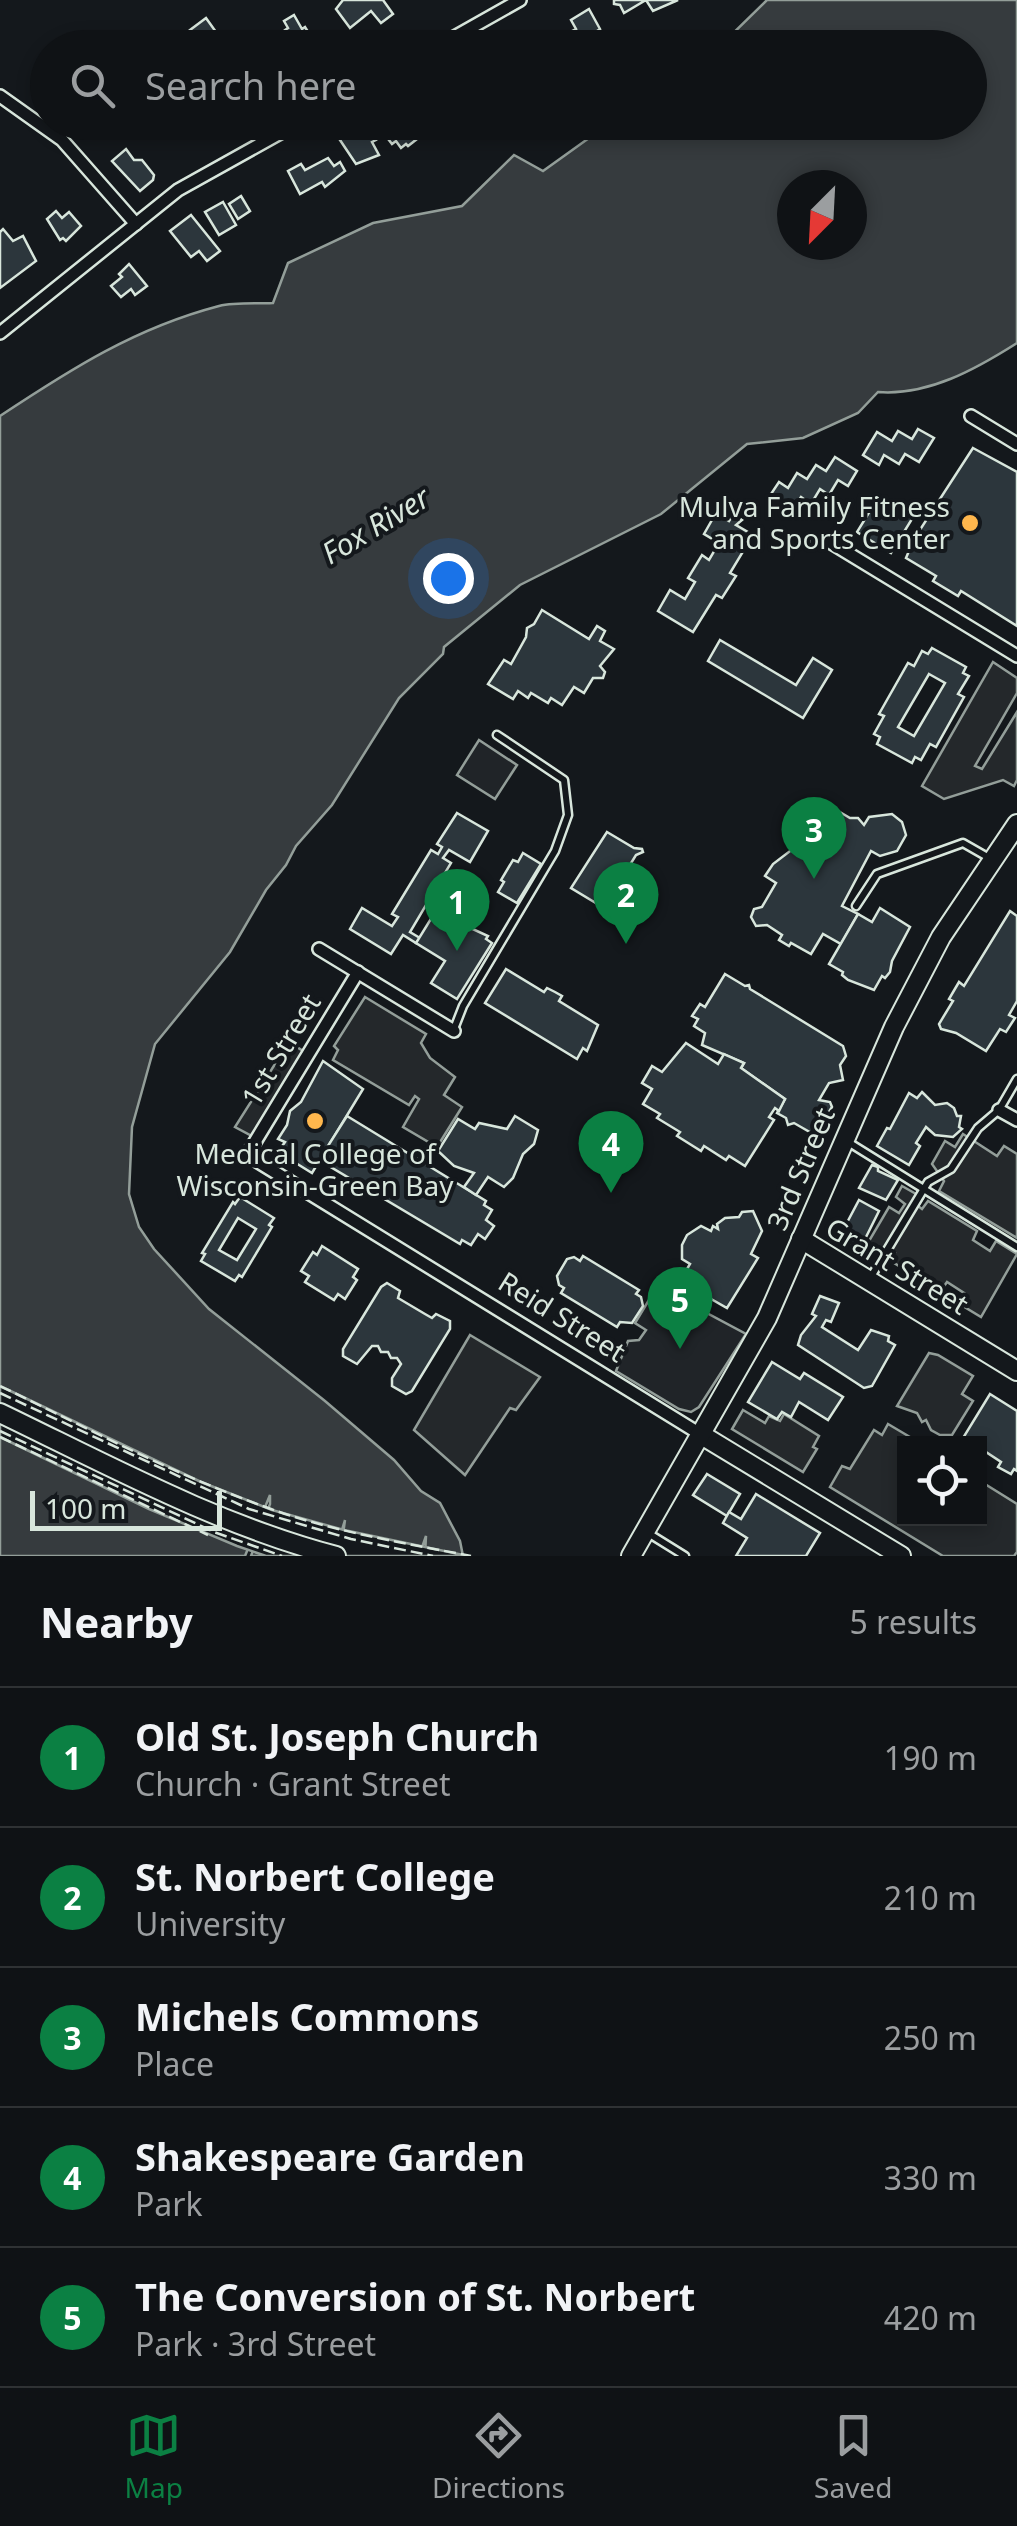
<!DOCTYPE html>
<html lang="en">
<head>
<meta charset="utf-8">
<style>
	body { margin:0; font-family:"Noto Sans",sans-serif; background:#1d2022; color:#f1f3f6 }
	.controls { position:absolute; right:30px; bottom:30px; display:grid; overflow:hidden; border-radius:0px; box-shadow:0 5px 15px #0003 }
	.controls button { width:90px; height:90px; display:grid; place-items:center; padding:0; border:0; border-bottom:2px solid #2f3234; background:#0f1215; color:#f1f3f6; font:50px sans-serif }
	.compass { position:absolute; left:777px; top:170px; width:90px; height:90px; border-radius:50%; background:#0f1215; box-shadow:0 5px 15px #0003; rotate:204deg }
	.scale { position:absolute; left:30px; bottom:25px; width:192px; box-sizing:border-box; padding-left:10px; border:5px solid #d8e6dc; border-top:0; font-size:28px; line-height:35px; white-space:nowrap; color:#d8e6dc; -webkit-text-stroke:8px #14181c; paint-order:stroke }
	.you { position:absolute; left:448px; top:578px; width:35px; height:35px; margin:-25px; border:8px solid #fff; border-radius:50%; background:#1a73e8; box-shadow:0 0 0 15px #1a73e833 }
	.badge { display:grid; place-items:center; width:65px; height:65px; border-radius:50%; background:#0b8043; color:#fff; font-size:32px; font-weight:700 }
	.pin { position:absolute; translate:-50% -82px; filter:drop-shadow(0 2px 5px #0008) }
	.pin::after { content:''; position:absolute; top:52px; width:35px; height:30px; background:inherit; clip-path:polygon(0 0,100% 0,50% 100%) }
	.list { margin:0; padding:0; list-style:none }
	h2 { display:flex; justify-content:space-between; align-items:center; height:130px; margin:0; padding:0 40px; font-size:42px }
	h2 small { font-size:32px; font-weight:400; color:#9b9ea0 }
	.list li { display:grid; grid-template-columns:65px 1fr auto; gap:30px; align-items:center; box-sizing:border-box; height:140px; padding:0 40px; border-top:2px solid #2f3234 }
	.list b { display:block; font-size:38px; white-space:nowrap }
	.list p { margin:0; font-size:32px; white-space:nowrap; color:#9b9ea0 }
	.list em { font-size:32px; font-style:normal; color:#9b9ea0 }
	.icon { flex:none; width:55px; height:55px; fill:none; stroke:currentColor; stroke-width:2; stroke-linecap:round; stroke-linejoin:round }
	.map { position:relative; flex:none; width:1017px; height:1556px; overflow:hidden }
	.search { position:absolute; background:#0f1215; box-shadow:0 5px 15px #0003; left:30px; right:30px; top:30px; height:110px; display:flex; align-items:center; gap:25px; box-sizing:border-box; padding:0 35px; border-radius:55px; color:#9b9ea0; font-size:38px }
	.sheet { height:830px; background:#0f1215 }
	nav { display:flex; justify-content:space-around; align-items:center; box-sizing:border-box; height:140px; border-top:2px solid #2f3234; background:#0f1215; font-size:28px; color:#9b9ea0 }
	nav a { display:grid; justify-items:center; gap:5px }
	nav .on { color:#0b8043 }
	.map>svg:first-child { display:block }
	.green { fill:#202428; stroke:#939e99; stroke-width:2.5 }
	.parking { fill:#24282b; stroke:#939e99; stroke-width:2.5 }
	.water { fill:#363b3e; stroke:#939e99; stroke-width:2.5; fill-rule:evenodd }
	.pier { fill:#14181c; stroke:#939e99; stroke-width:2.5 }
	.building { fill:#2c363c; stroke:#d8e6dc; stroke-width:2.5; fill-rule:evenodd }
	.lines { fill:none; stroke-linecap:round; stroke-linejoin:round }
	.lane-casing { stroke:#d8e6dc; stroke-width:11 }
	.street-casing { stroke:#d8e6dc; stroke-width:16 }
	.secondary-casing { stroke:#d8e6dc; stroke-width:22 }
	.lane { stroke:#14181c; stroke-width:6 }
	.street { stroke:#14181c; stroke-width:11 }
	.secondary { stroke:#14181c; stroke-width:18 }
	.fence { stroke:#d8e6dc; stroke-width:2.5; stroke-dasharray:12 5; stroke-linecap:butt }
	.poi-dot { fill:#ffb74d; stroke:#14181c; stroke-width:4 }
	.labels { text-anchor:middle; stroke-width:8; stroke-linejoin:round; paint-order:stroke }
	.poi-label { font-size:28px; fill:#d8e6dc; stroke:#14181c; text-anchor:end }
	.street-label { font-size:28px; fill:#d8e6dc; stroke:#14181c }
	.water-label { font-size:30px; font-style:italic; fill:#d8e6dc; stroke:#14181c }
</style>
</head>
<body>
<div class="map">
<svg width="1017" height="1556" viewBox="0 0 1017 1556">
	<rect width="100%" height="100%" fill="#14181c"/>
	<g class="green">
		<polygon points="479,740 517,765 495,799 457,775"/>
		<polygon points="655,1290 671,1294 746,1334 699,1407 691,1412 679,1409 616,1371 628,1341 639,1340 646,1330 635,1323"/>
	</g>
	<g class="parking">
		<polygon points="993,662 1017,678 1017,693 975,766 982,769 1017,712 1017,780 1014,786 1003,780 944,799 922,786"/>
		<polygon points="365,997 426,1034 421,1043 430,1058 455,1077 444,1095 462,1107 437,1147 403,1127 419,1099 415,1096 409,1105 333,1060 338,1050 334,1046"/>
		<polygon points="289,1042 303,1051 252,1136 235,1127"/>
		<polygon points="963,1134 997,1156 1004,1146 1017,1154 1017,1238 939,1191 944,1181 932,1164 945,1141 955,1147"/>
		<polygon points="902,1186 923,1198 918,1206 922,1209 928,1201 977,1231 973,1240 990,1251 996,1241 1017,1254 981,1317 958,1303 964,1293 947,1282 940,1292 891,1261 895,1253 892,1251 887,1260 866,1246 889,1207 899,1213 905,1204 896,1197"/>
		<polygon points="470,1335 540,1377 516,1410 510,1408 465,1475 414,1430"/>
		<polygon points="929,1353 938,1355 973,1376 962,1394 973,1401 952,1435 940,1435 931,1430 926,1420 922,1422 917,1413 897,1406"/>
		<polygon points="743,1410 765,1423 769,1416 780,1421 784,1414 819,1436 813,1447 817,1449 803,1472 732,1429"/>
		<polygon points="888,1424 920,1443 904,1444 904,1518 980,1518 980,1481 1017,1504 1017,1552 1014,1556 943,1556 830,1487 842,1466 850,1469 874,1430 882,1435"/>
	</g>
	<path class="water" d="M767,0H1017V343C976,369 928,396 878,392L858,413L803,438L747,444L661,514L520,585L444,647L443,654L399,698L332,805L296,846L286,865L266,890L230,952L155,1044L132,1127L129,1194L139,1227L154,1249L209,1309L325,1401L394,1460L421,1491L440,1503L460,1541L463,1556H425L426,1536L419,1556H340L345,1520L334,1556H251L270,1504V1495L245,1556H0V416C71,369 135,328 219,306C235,302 256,304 273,303L288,263L373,223L462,206L514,155L543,171L610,123L970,122V48L719,47ZM792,185H852V245H792Z"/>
	<polygon class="pier" points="0,1386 201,1482 272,1510 344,1530 468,1556 266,1556 237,1546 149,1509 0,1437"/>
	<g class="building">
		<polygon points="343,0 383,0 393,14 381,23 371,11 350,28 336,9"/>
		<polygon points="614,0 678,0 653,11 646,0 624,13 620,5 614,4"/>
		<polygon points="589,9 600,29 597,31 600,40 589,46 579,34 574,36 572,31 576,29 571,20"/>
		<polygon points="294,15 302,29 305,27 317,46 296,48 285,30 288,28 284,21"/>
		<polygon points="206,18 216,32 201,44 190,30"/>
		<polygon points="367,122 376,140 372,142 379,155 356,164 340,140"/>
		<polygon points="375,122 425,122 430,129 408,146 406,144 401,148 396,141 392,144"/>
		<polygon points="126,149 134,160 142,160 154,175 153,180 140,191 112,161"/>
		<polygon points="328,158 334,166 340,162 345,171 325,187 322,182 300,194 288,171 301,164 305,170"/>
		<polygon points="241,196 250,211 238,219 229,204"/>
		<polygon points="223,202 236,225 219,235 205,212"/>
		<polygon points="56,211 62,218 69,212 81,226 66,241 63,238 60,240 47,219"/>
		<polygon points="191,215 220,251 207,261 199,251 191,257 170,231"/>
		<polygon points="3,229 13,241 23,236 36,261 0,288 0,232"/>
		<polygon points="129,264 147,286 135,295 131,289 121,297 111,286 122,277 119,274"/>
		<polygon points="918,429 934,438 919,462 905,454 899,464 884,455 879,465 863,455 877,432 892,441 898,431 912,439"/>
		<polygon points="973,448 1017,472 1017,626 961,591 958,596 933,581 936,576 906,558 914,539"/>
		<polygon points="835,457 857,471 848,486 838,480 829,495 820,489 811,504 801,497 792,511 769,497 779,482 788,488 797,473 807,479 816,465 826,471"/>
		<polygon points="878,498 912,519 891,553 857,532"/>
		<polygon points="716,513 729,521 733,515 742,520 736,525 753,535 730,573 736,576 722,598 716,595 693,632 658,611 670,590 685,599 695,582 688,578 702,555 709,560 719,543 704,534"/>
		<polygon points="542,610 589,639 597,626 605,631 600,641 614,649 600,666 605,672 603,678 593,678 584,693 574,687 562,705 551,698 548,703 531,693 528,698 518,691 513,699 488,684 504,660 511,664 526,637 527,628 534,624"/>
		<polygon points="720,640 796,685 813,658 832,670 803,718 708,661"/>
		<path d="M932,648L966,667L963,673L969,676L958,694L964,697L936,747L930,744L921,760L915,757L912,763L877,744L880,737L874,734L884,716L879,714L908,663L914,666L922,651L928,654ZM929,674L945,683L914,736L898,727Z"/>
		<polygon points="833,808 850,818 858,818 864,825 869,817 892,814 902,822 906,835 897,851 880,856 871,851 842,906 858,914 841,944 823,934 811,954 791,943 789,946 779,940 782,935 767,925 756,926 751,917 754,909 762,907 776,883 765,876 773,864 798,845 810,852"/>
		<polygon points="457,813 488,831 470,862 449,850 443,858 451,863 410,932 420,938 416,943 403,935 391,954 350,929 362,908 392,926 398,917 392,914 431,850 438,854 442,847 437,844"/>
		<polygon points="607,832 634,848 642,849 643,852 636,855 607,902 607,911 604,911 599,905 571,888"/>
		<polygon points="523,853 541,864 517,903 498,892 504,882 501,880 513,860 518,862"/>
		<polygon points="475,894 480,898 480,909 464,925 488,936 486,939 492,943 457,999 431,983 445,961 416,943 437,909 459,922 464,913 462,906"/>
		<polygon points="880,908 910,927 892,961 890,972 885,978 882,976 874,990 848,980 842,975 843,972 829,964 858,914 872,922"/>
		<polygon points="1010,911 1017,916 1017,1001 1009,1015 1015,1018 1006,1032 1000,1029 986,1051 956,1033 941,1029 939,1024 953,1001 949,999 959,982 964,986"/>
		<polygon points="506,969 544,992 547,988 555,992 562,996 559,1001 598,1025 587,1051 583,1048 577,1059 485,1003"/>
		<polygon points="725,974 745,986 749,985 750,989 843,1046 846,1056 840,1065 843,1080 829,1083 819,1100 830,1102 832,1107 815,1135 794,1123 788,1125 786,1118 777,1113 785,1099 741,1068 744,1063 702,1045 705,1033 694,1026 698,1019 692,1016 700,1004 705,1007"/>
		<polygon points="686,1043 718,1064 724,1054 744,1063 741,1068 785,1099 779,1111 775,1108 769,1117 774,1120 745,1166 729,1156 726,1160 704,1146 701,1151 677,1136 680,1132 657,1118 660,1114 643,1104 652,1089 642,1083 652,1066 662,1072"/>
		<polygon points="323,1061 363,1089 312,1173 278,1152 285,1142 278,1139 287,1125 290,1111 301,1102"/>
		<polygon points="922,1092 935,1105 947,1103 954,1108 957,1116 961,1116 959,1127 962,1129 953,1137 935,1135 926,1127 916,1143 920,1146 909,1165 877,1146 887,1128 890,1129 909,1093 917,1098"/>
		<polygon points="347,1116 486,1201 484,1205 492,1210 486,1220 494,1226 485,1239 478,1234 471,1245 462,1240 460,1244 319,1160"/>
		<polygon points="515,1116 538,1130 534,1144 523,1154 513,1178 504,1187 488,1177 476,1195 464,1187 474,1173 454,1166 438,1151 458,1119 475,1129 479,1123 507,1129"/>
		<polygon points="872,1165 878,1167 878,1171 898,1180 886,1200 859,1188"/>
		<path d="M240,1197L274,1218L269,1225L272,1227L242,1277L239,1275L235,1281L201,1261L205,1254L202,1253L233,1202L235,1204ZM238,1218L256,1229L237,1260L219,1250Z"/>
		<polygon points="859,1200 879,1211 863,1243 859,1241 855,1247 844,1241 846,1237 841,1234"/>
		<polygon points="753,1211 762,1231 751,1254 758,1258 727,1308 711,1299 708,1305 691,1295 695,1289 686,1284 687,1273 693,1272 687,1269 690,1264 682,1259 682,1245 687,1235 701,1226 711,1231 713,1226 718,1229 717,1224 725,1218 739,1217 742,1212"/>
		<polygon points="322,1246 358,1269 353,1277 357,1280 345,1299 338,1294 334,1300 305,1282 309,1276 301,1271 313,1252 317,1255"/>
		<polygon points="583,1256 639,1290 636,1294 641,1297 643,1306 632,1323 620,1322 617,1327 561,1293 564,1288 559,1285 557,1276 567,1259 574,1257 580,1261"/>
		<polygon points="387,1283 400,1291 398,1298 425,1314 432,1318 436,1314 450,1321 450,1329 412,1391 406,1394 392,1386 392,1378 401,1364 397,1358 391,1358 388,1352 381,1352 378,1346 372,1346 357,1364 343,1356 343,1349 381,1287"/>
		<polygon points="820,1296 839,1303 831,1322 826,1320 822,1327 858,1350 871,1330 889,1336 888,1341 895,1345 872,1386 864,1388 798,1345 801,1335 816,1316 812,1314"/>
		<polygon points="772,1362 800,1379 804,1373 843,1397 828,1420 799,1402 791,1417 782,1412 777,1419 748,1402"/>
		<polygon points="990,1394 1017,1411 1017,1471 1014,1469 1011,1474 998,1467 1001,1462 980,1448 980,1444 963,1438"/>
		<polygon points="707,1474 740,1494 727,1516 693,1495"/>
		<polygon points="756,1494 820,1533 806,1556 736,1556 747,1538 723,1523 729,1512 741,1519"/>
	</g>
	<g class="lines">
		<g class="lane-casing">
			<g id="lane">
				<polyline points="856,906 877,874 963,843 991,859"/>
				<polyline points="454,1029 463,1006 555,851 568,815 564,780 497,735"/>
				<polyline points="848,1142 1017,1247"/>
				<polyline points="869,1280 928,1182 951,1169 978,1128 999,1110 1017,1079"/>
				<polyline points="648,1533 685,1556"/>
			</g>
		</g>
		<g class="street-casing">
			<g id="street">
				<polyline points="435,48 520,0"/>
				<polyline points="0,96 62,140 136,224"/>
				<polyline points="0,333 178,190 300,122"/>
				<polyline points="971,416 1017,444"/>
				<polyline points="816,542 828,541 1017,656"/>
				<polyline points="319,949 454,1031"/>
				<polyline points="358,972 247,1155 700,1434"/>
				<polyline points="999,1110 1017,1120"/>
			</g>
		</g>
		<g class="secondary-casing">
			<g id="secondary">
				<polyline points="801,1239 1017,1371"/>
				<path d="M0,1413C110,1466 218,1525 336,1556"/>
				<polyline points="700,1434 901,1556"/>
				<polyline points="631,1556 767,1318 894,1027 941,937 1017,824"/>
			</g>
		</g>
		<use href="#lane" class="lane"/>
		<use href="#street" class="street"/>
		<use href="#secondary" class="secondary"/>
		<g class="fence">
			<path d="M0,1386C89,1429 177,1476 271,1509C335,1532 404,1543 471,1556"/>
			<polyline points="0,1393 249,1509 351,1539 433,1556"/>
			<polyline points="0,1431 214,1532 282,1556"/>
			<polyline points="0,1437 208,1535"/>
		</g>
	</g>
	<g class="poi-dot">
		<circle cx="970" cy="523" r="10"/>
		<circle cx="315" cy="1121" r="10"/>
	</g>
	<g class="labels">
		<g class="poi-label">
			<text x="950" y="517">Mulva Family Fitness<tspan x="950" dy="32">and Sports Center</tspan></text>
			<text x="315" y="1164" text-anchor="middle">Medical College of<tspan x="315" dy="32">Wisconsin-Green Bay</tspan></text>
		</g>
		<g class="street-label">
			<text transform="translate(281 1050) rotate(-59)" y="10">1st Street</text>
			<text transform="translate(801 1169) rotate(-67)" y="10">3rd Street</text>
			<text transform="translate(897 1266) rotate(31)" y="10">Grant Street</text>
			<text transform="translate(562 1317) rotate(32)" y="10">Reid Street</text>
		</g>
		<g class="water-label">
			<text transform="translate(376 526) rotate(-31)" y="10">Fox River</text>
		</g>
	</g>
</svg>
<div class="controls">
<button><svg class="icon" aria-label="locate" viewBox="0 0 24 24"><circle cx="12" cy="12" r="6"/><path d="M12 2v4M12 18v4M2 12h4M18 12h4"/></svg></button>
</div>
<svg class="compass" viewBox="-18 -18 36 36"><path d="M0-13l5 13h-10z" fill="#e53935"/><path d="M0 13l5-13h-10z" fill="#9b9ea0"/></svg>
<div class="scale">100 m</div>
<div class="you"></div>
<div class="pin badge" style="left:457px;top:951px">1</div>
<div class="pin badge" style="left:626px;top:944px">2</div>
<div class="pin badge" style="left:814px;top:879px">3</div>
<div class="pin badge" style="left:611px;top:1193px">4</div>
<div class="pin badge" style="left:680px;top:1349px">5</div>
<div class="search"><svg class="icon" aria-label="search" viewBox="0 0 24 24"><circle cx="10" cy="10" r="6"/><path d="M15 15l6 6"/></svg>Search here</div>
</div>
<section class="sheet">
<h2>Nearby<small>5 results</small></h2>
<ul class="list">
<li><span class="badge">1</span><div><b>Old St. Joseph Church</b><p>Church · Grant Street</p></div><em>190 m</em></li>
<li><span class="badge">2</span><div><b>St. Norbert College</b><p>University</p></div><em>210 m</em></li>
<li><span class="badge">3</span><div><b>Michels Commons</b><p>Place</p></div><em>250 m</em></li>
<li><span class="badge">4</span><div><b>Shakespeare Garden</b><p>Park</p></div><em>330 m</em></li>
<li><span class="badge">5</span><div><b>The Conversion of St. Norbert</b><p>Park · 3rd Street</p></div><em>420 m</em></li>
</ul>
</section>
<nav>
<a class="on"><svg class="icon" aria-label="map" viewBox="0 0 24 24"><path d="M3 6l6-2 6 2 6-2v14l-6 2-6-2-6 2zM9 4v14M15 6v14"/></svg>Map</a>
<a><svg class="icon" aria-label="directions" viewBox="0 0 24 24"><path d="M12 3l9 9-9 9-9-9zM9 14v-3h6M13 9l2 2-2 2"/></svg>Directions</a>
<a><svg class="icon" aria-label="saved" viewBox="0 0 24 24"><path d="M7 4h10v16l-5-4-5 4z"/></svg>Saved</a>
</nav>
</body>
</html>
